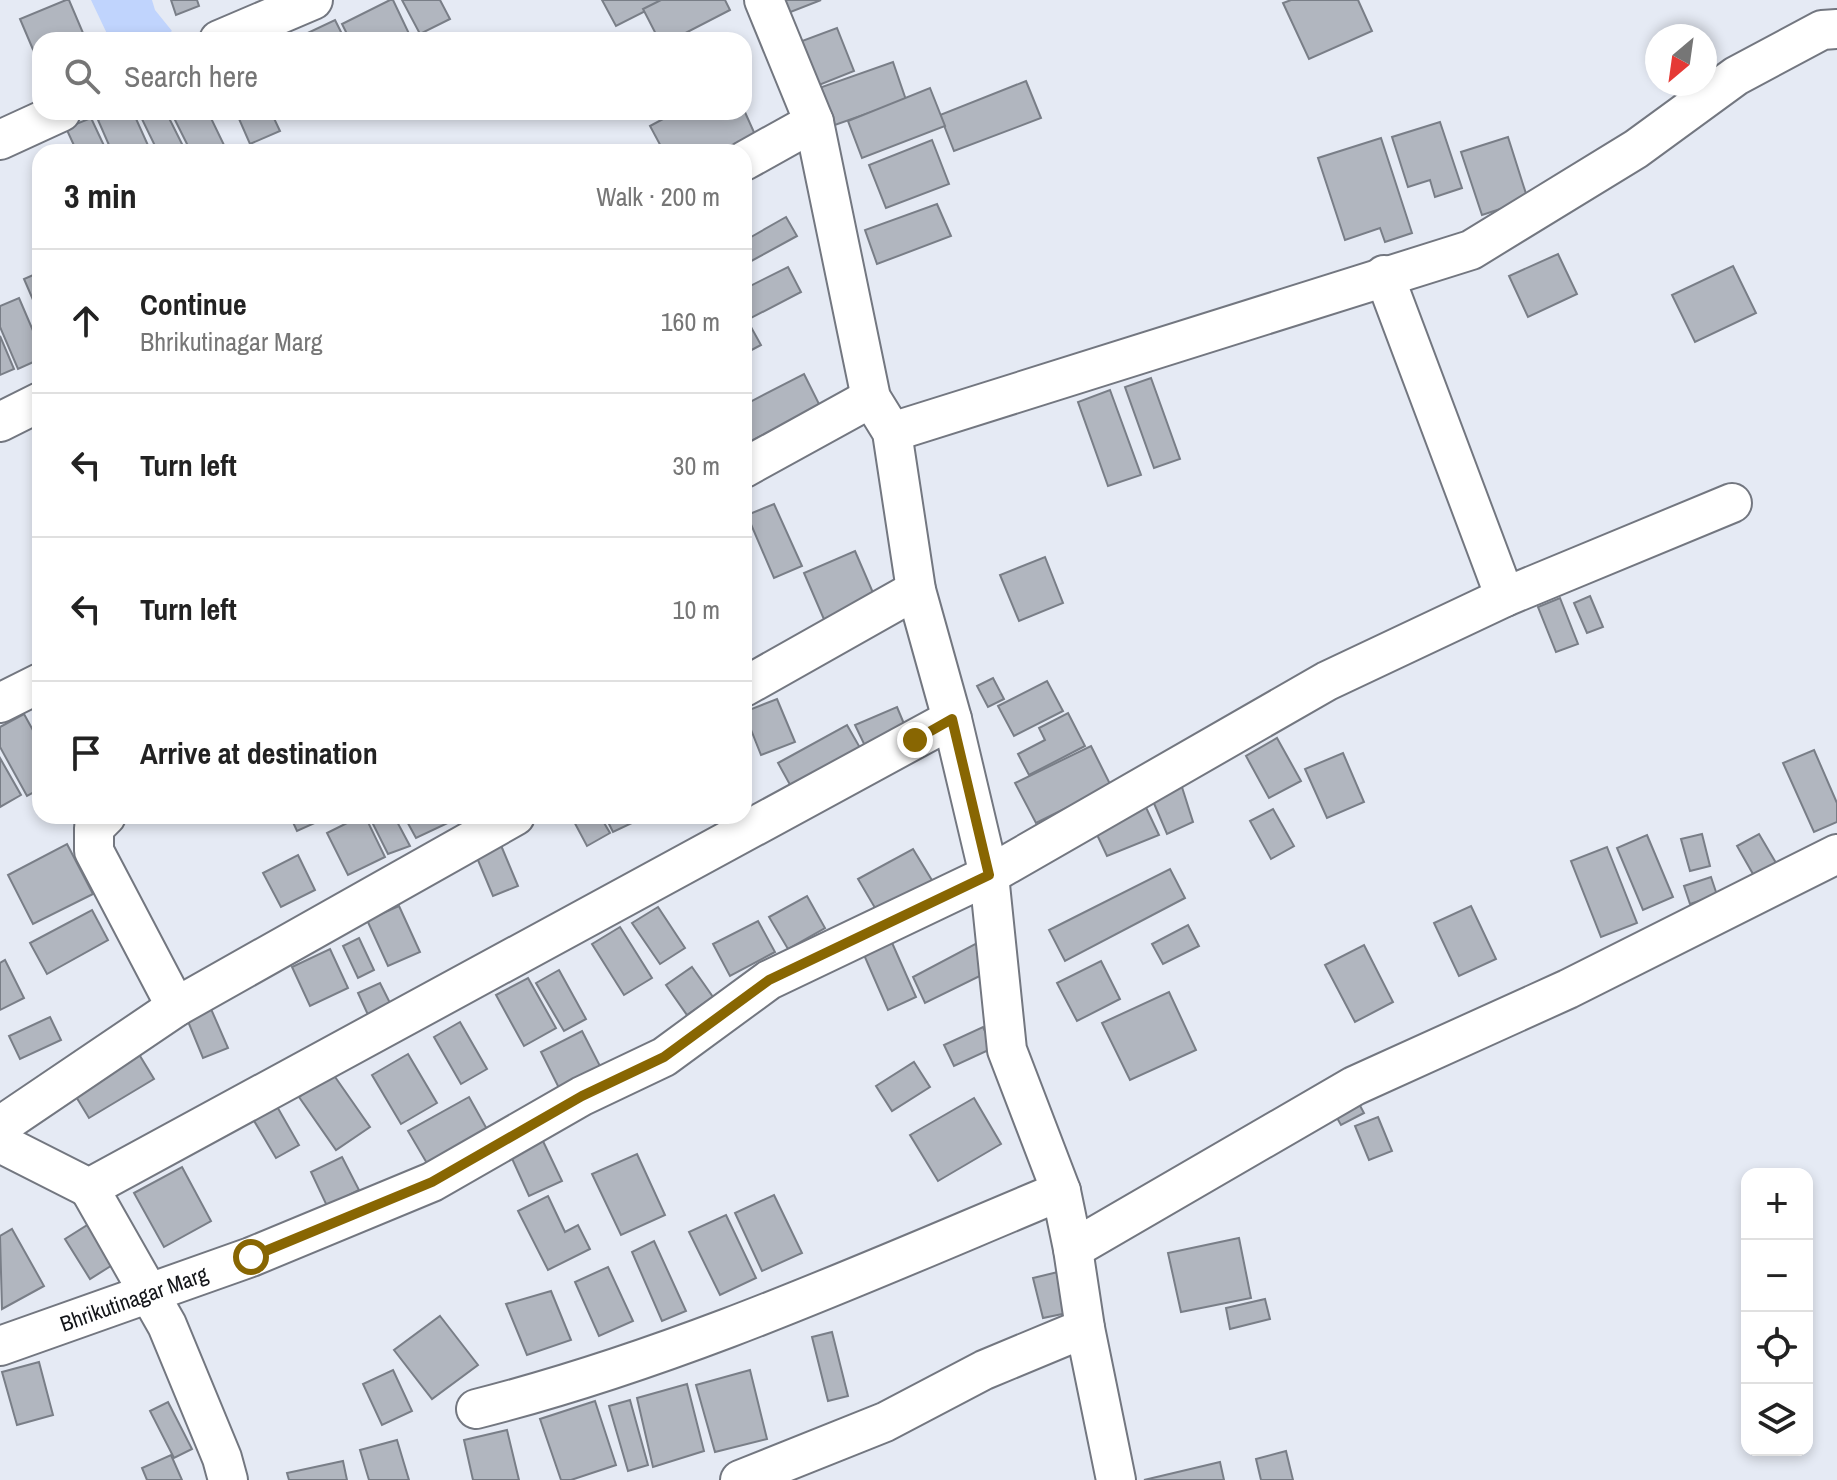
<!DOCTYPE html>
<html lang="en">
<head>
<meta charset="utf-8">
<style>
	body { margin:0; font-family:"Archivo Narrow",sans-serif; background:#f2f2f2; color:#222 }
	.controls { position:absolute; right:24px; bottom:24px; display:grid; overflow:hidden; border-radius:16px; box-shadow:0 4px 12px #0003 }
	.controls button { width:72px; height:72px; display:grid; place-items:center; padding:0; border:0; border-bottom:2px solid #e0e0e0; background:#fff; color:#222; font:40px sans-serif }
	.compass { position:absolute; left:1645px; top:24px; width:72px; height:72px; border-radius:50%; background:#fff; box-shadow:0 4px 12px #0003; rotate:209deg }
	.stop { position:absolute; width:24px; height:24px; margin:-18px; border:6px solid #886602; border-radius:50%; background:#fff }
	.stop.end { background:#886602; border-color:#fff; box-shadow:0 2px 8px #0008 }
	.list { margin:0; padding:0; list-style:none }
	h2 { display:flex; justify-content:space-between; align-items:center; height:104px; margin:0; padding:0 32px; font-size:34px }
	h2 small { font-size:26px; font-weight:400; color:#767676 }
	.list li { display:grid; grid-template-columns:52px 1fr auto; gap:24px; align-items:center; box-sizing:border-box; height:144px; padding:0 32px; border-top:2px solid #e0e0e0 }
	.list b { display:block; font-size:30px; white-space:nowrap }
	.list p { margin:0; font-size:26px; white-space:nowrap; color:#767676 }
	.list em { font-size:26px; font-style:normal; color:#767676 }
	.icon { flex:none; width:44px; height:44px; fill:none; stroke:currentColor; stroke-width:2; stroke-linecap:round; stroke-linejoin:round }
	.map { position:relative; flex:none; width:1837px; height:1480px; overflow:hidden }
	.search { position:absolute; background:#fff; box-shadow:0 4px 12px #0003; left:32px; top:32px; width:720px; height:88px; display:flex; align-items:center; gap:20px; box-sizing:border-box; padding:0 28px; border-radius:24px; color:#767676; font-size:30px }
	.panel { position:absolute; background:#fff; box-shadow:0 4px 12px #0003; left:32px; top:144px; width:720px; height:680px; border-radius:24px }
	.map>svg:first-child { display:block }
	.green { fill:#c0d4fd }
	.building { fill:#b1b6bf; stroke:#797e87; stroke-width:2 }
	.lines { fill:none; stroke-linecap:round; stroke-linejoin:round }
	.minor-casing { stroke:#737780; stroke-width:42 }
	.minor { stroke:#fff; stroke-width:38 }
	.route { stroke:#886602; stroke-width:10 }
	.labels { text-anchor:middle; stroke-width:7; stroke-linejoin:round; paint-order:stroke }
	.street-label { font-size:22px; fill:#131519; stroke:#fff }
</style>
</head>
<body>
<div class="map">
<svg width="1837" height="1480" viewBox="0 0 1837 1480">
	<rect width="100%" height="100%" fill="#e5eaf4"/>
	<polygon class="green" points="91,0 152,0 155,10 172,31 159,40 110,40"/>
	<g class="building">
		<polygon points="66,0 69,0 86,40 40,40 40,66 20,19"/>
		<polygon points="171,0 197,0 199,6 176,15"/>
		<polygon points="390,0 393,0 412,40 350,40 342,24"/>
		<polygon points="402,0 440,0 450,19 420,34"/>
		<polygon points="602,0 667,0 616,26"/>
		<polygon points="661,0 725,0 730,10 672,40 659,40 643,9"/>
		<polygon points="783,0 821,0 788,13"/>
		<polygon points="1291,0 1358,0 1372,31 1309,59 1283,3"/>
		<polygon points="335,20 345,40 298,40 297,38"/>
		<polygon points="837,28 854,71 819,85 802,41"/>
		<polygon points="893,62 906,100 832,126 819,88"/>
		<polygon points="1026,81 1041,118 954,151 940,115"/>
		<polygon points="930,88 945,126 862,158 848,121"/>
		<polygon points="744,110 757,139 730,152 664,152 650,126 676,112"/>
		<polygon points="113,112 133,112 151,152 112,152 98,120"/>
		<polygon points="166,112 186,152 158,152 139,113"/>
		<polygon points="171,112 208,112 224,145 211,152 191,152"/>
		<polygon points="236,112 271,112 280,131 250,144"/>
		<polygon points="91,118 107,152 77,152 66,128"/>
		<polygon points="1440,122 1462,188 1435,197 1430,180 1408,187 1392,137"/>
		<polygon points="1508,137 1528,200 1482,215 1461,152"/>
		<polygon points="1381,138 1412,233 1385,242 1380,228 1345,240 1318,158"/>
		<polygon points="932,140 949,184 886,208 869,165"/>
		<polygon points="937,204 951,236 877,264 865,230"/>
		<polygon points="786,217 797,236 744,265 744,241"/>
		<polygon points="1558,254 1577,294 1528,317 1509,276"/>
		<polygon points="1733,266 1756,313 1695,342 1672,295"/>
		<polygon points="788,267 801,292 751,318 744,304 744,289"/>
		<polygon points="40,272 40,316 24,279"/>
		<polygon points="19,298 40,347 40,359 18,369 0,327 0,306"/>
		<polygon points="746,318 761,345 744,354 744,319"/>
		<polygon points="0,336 14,369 0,375"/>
		<polygon points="804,374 820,406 751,441 744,428 744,405"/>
		<polygon points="1151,378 1180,459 1154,468 1125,387"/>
		<polygon points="1110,390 1141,475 1108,486 1078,402"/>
		<polygon points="774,504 802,566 774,578 747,515"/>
		<polygon points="855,551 877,602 826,624 804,573"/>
		<polygon points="1045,557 1063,603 1019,621 1000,575"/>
		<polygon points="1590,596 1603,627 1587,633 1574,603"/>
		<polygon points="1560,598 1578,644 1556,652 1538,607"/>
		<polygon points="993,678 1004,699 988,707 977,686"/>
		<polygon points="1047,681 1063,711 1014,736 998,706"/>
		<polygon points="777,699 795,742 761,755 744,712"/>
		<polygon points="897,707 907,731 866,748 855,725"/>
		<polygon points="1068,713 1085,746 1029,775 1018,754 1045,740 1039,728"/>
		<polygon points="24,714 40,743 40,789 27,796 0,747 0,727"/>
		<polygon points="847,725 863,753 794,792 778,763"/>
		<polygon points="1277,738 1301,781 1269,798 1246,756"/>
		<polygon points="1091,746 1111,786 1036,823 1015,783"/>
		<polygon points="1814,750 1837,803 1837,822 1814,832 1783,763"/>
		<polygon points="1343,753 1364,802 1327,818 1305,769"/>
		<polygon points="0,758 21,795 0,807"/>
		<polygon points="1181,784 1193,822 1167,834 1150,794"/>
		<polygon points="1142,799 1159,835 1107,856 1091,822"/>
		<polygon points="1273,809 1294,846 1271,859 1250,821"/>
		<polygon points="290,816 330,816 297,831"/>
		<polygon points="361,816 365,816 385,857 348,875 327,833"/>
		<polygon points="369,816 394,816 410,846 388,854"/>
		<polygon points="404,816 450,816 452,821 416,838"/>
		<polygon points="571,816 600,816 610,833 587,846"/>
		<polygon points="605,816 631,816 634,822 613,832"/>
		<polygon points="1702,834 1710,866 1690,871 1681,839"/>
		<polygon points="1759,834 1779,868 1757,881 1737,846"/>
		<polygon points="1647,835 1673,897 1643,910 1617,848"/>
		<polygon points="500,843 518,886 493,896 475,853"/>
		<polygon points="67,844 93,894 33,924 8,875"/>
		<polygon points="1607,847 1637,923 1601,937 1571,861"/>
		<polygon points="913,849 933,882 878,913 858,879"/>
		<polygon points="298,855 315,890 281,907 263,873"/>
		<polygon points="1170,869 1185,898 1065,961 1049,930"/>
		<polygon points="1711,877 1717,895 1690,904 1684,886"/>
		<polygon points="807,896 825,928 788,949 769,917"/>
		<polygon points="399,906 420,952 388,966 367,920"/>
		<polygon points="1471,906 1496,959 1459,976 1434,923"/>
		<polygon points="658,907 685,948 660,964 632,923"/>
		<polygon points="92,910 108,940 47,974 30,943"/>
		<polygon points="758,921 775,952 730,976 713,944"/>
		<polygon points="1188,925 1199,946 1163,964 1152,944"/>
		<polygon points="620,927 652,978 624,995 592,944"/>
		<polygon points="889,936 916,997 888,1010 861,948"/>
		<polygon points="359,938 374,970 358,978 343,946"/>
		<polygon points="979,942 994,969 925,1003 913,977"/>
		<polygon points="1364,945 1393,1002 1355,1022 1325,965"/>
		<polygon points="330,949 348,988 310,1006 292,967"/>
		<polygon points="5,960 24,998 0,1010 0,963"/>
		<polygon points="1101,961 1120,999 1077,1021 1057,983"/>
		<polygon points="692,967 713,997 687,1015 666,985"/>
		<polygon points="559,970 586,1019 564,1031 536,983"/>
		<polygon points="528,978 556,1028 524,1046 496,995"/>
		<polygon points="380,983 392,1007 369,1017 358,993"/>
		<polygon points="1169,992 1196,1050 1130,1080 1102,1023"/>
		<polygon points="211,1009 228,1048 203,1058 187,1019"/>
		<polygon points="50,1017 61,1040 20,1059 9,1036"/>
		<polygon points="460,1022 487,1069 461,1084 434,1037"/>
		<polygon points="983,1027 993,1048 954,1066 944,1045"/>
		<polygon points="582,1031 601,1068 560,1090 541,1052"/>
		<polygon points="137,1051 154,1079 89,1118 72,1090"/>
		<polygon points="408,1054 437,1103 401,1124 372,1075"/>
		<polygon points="914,1062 930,1087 892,1111 876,1086"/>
		<polygon points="333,1074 370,1127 336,1150 299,1097"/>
		<polygon points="1351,1089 1364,1113 1341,1125 1328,1102"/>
		<polygon points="271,1096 299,1145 276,1158 247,1109"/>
		<polygon points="469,1097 488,1131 428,1165 408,1131"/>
		<polygon points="974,1098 1001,1144 938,1181 910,1135"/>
		<polygon points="1378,1117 1392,1151 1369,1160 1355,1126"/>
		<polygon points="541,1137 562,1181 529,1196 509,1152"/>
		<polygon points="637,1154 665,1215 621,1235 592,1174"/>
		<polygon points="342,1157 359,1190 327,1206 311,1172"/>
		<polygon points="182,1167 211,1221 164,1247 134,1193"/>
		<polygon points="774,1195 802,1253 762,1271 735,1213"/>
		<polygon points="548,1196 565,1232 578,1225 590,1249 548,1270 518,1211"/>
		<polygon points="726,1215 756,1278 720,1295 689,1232"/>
		<polygon points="89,1224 114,1264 90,1279 65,1239"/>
		<polygon points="12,1229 44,1286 2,1309 0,1236"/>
		<polygon points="1239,1238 1251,1298 1181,1312 1168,1253"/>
		<polygon points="654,1241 686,1311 662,1321 632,1252"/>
		<polygon points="608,1267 633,1321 599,1336 575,1282"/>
		<polygon points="1062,1271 1072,1312 1043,1318 1033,1278"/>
		<polygon points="551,1291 571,1340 527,1355 506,1304"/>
		<polygon points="1265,1299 1270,1319 1230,1329 1226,1308"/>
		<polygon points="440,1316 478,1365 432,1399 394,1350"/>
		<polygon points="832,1332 848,1396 828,1401 812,1337"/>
		<polygon points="39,1362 53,1415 17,1425 2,1372"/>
		<polygon points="393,1370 412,1411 382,1425 363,1384"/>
		<polygon points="750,1370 767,1439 715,1452 696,1385"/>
		<polygon points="687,1384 704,1451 653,1467 637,1398"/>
		<polygon points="630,1400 648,1465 628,1471 609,1406"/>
		<polygon points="595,1401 616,1465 571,1480 561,1480 540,1419"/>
		<polygon points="168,1402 192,1449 174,1458 150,1411"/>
		<polygon points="507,1430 519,1480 473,1480 464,1440"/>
		<polygon points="397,1440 409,1480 369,1480 360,1450"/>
		<polygon points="1286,1451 1293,1480 1261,1480 1256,1459"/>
		<polygon points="171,1455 182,1480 147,1480 142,1468"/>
		<polygon points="343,1461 347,1480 289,1480 287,1473"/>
		<polygon points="1220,1462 1224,1480 1144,1480"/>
	</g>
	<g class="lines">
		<g class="minor-casing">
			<g id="minor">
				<polyline points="764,0 814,122 871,398 892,432 916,590 952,719 989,875 1007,1050 1061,1191 1073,1249 1085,1328 1116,1480"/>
				<polyline points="219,40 313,0"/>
				<polyline points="0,140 61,112"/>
				<polyline points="744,161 814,122"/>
				<polyline points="1384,275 1505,597"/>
				<polyline points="0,422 40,402"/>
				<polyline points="892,432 1471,250 1636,149 1736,76 1822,30 1837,29"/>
				<polyline points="744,468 871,398"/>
				<polyline points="744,687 916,590"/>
				<polyline points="0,703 40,683"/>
				<polyline points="106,816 94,828 94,851 176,1007"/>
				<polyline points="0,1126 176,1007 515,816"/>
				<polyline points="0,1143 89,1188 952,719"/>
				<polyline points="89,1188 167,1325 222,1458 228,1480"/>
				<polyline points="1073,1249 1354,1086 1568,989 1837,854"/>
				<path id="s1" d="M0,1346L251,1257L432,1182L582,1096L664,1057L769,980L989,875L1327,681L1505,597L1732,503"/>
				<path d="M476,1409C678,1358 869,1271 1061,1191"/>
				<polyline points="740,1480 885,1422 984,1370 1085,1328"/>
			</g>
		</g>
		<use href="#minor" class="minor"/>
	</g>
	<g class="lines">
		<polyline class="route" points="251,1257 432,1182 582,1096 664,1057 769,980 989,875 952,719 915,740"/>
	</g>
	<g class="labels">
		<g class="street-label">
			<text dy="8" stroke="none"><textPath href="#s1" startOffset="142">Bhrikutinagar Marg</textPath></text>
		</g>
	</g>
</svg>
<div class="controls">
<button>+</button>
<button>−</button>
<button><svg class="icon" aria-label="locate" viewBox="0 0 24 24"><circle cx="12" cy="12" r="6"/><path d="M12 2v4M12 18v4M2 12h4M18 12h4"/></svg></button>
<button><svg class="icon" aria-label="layers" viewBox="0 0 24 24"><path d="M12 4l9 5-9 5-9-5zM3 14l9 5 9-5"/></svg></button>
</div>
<svg class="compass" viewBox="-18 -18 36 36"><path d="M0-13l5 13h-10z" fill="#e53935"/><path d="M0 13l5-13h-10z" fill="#767676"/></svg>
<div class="stop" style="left:251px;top:1257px"></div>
<div class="stop end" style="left:915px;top:740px"></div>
<div class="search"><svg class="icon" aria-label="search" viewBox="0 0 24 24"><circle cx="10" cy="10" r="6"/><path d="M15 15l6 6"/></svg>Search here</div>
<section class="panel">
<h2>3 min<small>Walk · 200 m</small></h2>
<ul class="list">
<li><svg class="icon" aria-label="ahead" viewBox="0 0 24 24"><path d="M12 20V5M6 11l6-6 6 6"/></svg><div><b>Continue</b><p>Bhrikutinagar Marg</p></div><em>160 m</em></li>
<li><svg class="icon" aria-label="left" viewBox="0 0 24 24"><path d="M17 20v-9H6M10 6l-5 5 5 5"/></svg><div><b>Turn left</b></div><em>30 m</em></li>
<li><svg class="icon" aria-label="left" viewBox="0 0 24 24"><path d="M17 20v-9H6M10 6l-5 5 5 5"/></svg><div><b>Turn left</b></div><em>10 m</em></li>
<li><svg class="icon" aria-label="arrive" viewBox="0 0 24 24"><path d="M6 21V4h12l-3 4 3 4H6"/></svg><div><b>Arrive at destination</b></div></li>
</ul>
</section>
</div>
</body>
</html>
